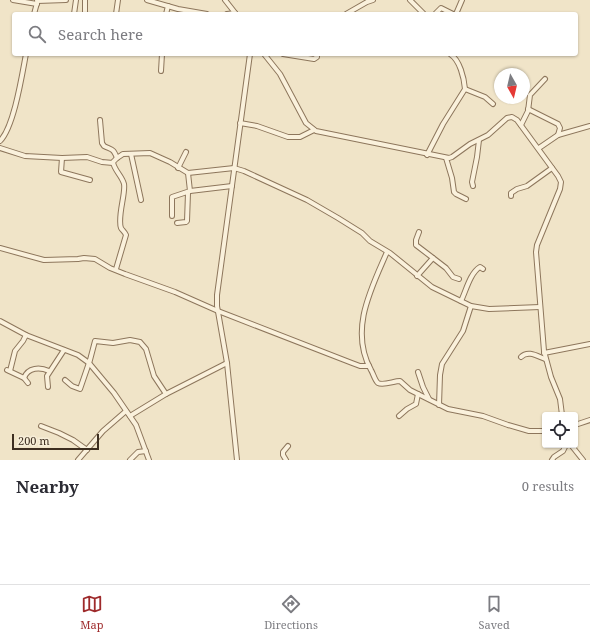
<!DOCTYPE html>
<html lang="en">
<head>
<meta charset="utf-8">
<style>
	body { margin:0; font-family:"Noto Serif",serif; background:#f7f7f7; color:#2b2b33 }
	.controls { position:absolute; right:12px; bottom:12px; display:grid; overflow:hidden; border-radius:4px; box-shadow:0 1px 3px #0004 }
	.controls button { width:36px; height:36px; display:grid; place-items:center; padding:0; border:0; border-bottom:1px solid #e1e1e2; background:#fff; color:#2b2b33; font:20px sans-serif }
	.compass { position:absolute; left:494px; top:68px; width:36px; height:36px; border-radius:50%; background:#fff; box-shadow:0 1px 3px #0004; rotate:172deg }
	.scale { position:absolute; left:12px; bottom:10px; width:87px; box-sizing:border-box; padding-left:4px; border:2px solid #3d2e20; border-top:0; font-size:11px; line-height:14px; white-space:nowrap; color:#3d2e20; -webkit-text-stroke:3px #f7eed8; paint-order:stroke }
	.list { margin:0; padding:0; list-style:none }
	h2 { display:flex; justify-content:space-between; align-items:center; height:52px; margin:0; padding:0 16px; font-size:17px }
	h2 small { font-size:13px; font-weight:400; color:#7c7c81 }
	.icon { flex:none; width:22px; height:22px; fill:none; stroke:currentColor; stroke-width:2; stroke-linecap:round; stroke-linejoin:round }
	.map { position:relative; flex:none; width:590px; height:460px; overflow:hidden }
	.search { position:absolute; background:#fff; box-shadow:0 1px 3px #0004; left:12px; right:12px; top:12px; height:44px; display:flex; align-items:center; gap:10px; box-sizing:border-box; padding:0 14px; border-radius:4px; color:#7c7c81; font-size:15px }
	.sheet { height:124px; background:#fff }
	nav { display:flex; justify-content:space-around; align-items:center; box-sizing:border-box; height:56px; border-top:1px solid #e1e1e2; background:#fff; font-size:11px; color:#7c7c81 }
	nav a { display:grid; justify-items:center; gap:2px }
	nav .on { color:#9e2a2b }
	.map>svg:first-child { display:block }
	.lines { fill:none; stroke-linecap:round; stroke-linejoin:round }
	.minor-casing { stroke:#8d765c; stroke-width:6 }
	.minor { stroke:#faf1dc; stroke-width:4 }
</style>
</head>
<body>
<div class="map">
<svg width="590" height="460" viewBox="0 0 590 460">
	<rect width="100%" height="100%" fill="#f0e4c8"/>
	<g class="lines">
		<g class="minor-casing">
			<g id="minor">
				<polyline points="13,0 37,4"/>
				<polyline points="147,0 178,9 207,14"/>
				<polyline points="225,0 236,14"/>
				<polyline points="410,0 424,14"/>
				<polyline points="37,1 66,0"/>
				<polyline points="34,14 37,3"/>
				<polyline points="74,14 76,0"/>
				<polyline points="85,14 85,0"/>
				<polyline points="116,14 118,0"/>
				<polyline points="166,14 168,6"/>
				<polyline points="227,14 235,13"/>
				<polyline points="346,14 367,2 373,0"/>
				<polyline points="435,14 441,8 453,14"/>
				<polyline points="456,14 462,0"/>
				<polyline points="264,54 280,74 306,123 316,131 449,158 452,157 470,144 488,135 507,118 512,117 517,120 558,176 561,182 560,189 537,245 536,252 544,351 551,377 560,399 562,415"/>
				<polyline points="283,54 314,59 317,57 317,54"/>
				<polyline points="161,71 162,54"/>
				<polyline points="465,89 485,97 493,104"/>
				<polyline points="528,109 558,124 560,128 558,135"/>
				<path d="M100,120L102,143L104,146C112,150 113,148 117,158"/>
				<polyline points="240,123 257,126 288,137 300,137 314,130"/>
				<polyline points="521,125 528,111 530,95 545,79"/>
				<path d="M0,141C14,127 22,75 26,54"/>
				<polyline points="0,148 25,156 62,158 87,157 102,162 113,163"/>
				<polyline points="539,148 558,135 590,126"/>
				<polyline points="131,154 141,200"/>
				<path d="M427,155L443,124L465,89C464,78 460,60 450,54"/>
				<polyline points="62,158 61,172 90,180"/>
				<polyline points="446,158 452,178 454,192 456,194 466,199"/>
				<polyline points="178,168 186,152"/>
				<polyline points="473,186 472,182 477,157 479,140"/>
				<polyline points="190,191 232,186"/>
				<polyline points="511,196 511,193 517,189 527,186 552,168"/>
				<polyline points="172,216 172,197 190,191 188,173"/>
				<polyline points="177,223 186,222 187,221 188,193"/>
				<polyline points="0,248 44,260 78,259 84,258 95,259 110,268 125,274 175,292 218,311 352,363 360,366 369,366"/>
				<path d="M387,252C371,289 349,330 371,370C373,373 375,381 378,383C383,386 394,381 400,381L410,390L448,409L483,416L508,425L529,431H545"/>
				<polyline points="433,258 446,268 453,277 459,279"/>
				<path d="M116,269L126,235C125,232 122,230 121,228C117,217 126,193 124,184C122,176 114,170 113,162L117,158L123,154L150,153L170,162L188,173L234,168L244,171L307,200L338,218L362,233L370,241L390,253L432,287L471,306L489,309L540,307"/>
				<polyline points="417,276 433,258 416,245 416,240 419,232"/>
				<path d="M461,301C466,291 470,273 480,267L483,269"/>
				<polyline points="0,321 26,335 78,355 89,363 114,393 136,425 149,460"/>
				<polyline points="544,353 590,344"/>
				<path d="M521,357C528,350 537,356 545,359"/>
				<polyline points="7,370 24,378 28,383"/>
				<polyline points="10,371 15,351 23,341 26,335"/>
				<polyline points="418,372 423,387 429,399"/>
				<path d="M24,378C28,367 40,367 49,371"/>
				<polyline points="65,380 72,386 80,389 90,360 95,341 113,343 130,340 140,342 146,349 154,376 166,394"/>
				<polyline points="48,387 47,376 64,350"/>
				<polyline points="439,405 440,375 442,364 463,331 471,306"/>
				<polyline points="130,416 166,394 227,363"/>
				<polyline points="399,416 407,409 416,404 418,394"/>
				<polyline points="575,425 590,420"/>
				<polyline points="41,426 59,433 73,440 87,450"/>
				<polyline points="571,445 583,460"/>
				<polyline points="78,460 103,431 126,411"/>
				<polyline points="130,460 138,452 146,451"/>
				<polyline points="237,460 227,363 217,306 217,295 250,54"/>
				<polyline points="286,460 283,455 283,452 288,446"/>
				<polyline points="552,460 554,457 563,451 566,445"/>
			</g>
		</g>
		<use href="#minor" class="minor"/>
	</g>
</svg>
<div class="controls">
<button><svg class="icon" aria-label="locate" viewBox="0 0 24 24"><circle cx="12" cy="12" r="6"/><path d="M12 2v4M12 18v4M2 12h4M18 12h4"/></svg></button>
</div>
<svg class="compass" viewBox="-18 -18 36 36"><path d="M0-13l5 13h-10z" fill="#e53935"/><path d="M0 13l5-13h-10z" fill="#7c7c81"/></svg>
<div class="scale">200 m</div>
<div class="search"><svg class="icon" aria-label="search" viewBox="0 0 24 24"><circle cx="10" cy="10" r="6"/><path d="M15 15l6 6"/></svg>Search here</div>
</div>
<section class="sheet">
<h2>Nearby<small>0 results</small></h2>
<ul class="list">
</ul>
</section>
<nav>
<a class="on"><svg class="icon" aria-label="map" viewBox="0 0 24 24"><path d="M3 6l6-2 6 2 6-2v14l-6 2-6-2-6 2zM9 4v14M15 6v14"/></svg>Map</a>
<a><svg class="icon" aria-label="directions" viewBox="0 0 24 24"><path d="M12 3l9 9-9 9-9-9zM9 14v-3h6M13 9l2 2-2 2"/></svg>Directions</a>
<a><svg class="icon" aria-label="saved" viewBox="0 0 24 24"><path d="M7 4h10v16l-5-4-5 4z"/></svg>Saved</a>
</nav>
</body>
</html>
